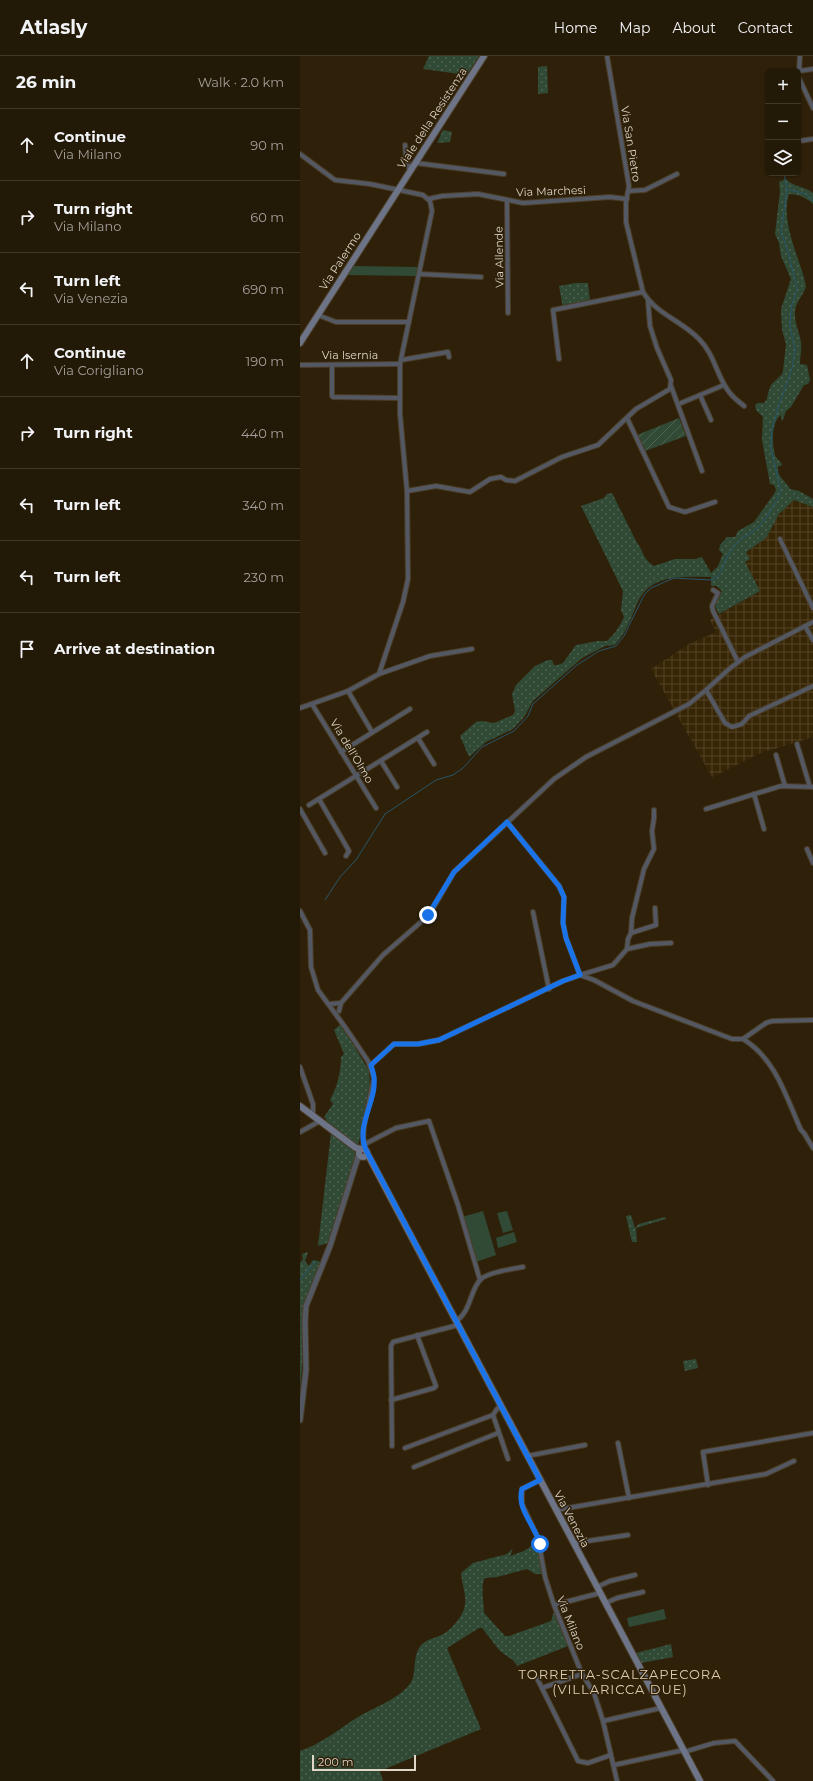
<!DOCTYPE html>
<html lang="en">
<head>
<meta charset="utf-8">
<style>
	body { margin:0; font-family:Montserrat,sans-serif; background:#2f2615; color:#f1f3f6 }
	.controls { position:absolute; right:12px; top:12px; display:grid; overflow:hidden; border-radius:6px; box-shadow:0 1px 3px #0004 }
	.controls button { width:36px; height:36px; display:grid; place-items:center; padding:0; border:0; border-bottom:1px solid #403828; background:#231907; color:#f1f3f6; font:20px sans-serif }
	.scale { position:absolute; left:12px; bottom:10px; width:104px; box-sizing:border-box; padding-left:4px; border:2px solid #dfd6c8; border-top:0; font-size:11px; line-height:14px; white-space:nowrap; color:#dfd6c8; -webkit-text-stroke:3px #2f2109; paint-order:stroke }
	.stop { position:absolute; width:12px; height:12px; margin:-9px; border:3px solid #1a73e8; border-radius:50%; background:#fff }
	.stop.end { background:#1a73e8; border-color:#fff; box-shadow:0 1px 4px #0008 }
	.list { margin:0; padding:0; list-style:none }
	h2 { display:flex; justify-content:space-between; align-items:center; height:52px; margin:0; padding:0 16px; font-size:17px }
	h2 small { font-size:13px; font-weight:400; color:#a3a09b }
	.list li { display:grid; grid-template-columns:26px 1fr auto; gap:12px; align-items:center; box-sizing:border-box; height:72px; padding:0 16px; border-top:1px solid #403828 }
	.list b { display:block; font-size:15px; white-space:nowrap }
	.list p { margin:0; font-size:13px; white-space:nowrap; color:#a3a09b }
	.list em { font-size:13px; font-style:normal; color:#a3a09b }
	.icon { flex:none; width:22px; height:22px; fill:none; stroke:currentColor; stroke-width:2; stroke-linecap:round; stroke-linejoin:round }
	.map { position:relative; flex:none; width:513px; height:1725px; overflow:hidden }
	header { display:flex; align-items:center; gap:24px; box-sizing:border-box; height:56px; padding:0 20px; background:#231907; border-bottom:1px solid #403828 }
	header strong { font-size:19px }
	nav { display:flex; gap:22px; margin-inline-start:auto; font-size:14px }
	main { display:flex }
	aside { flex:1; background:#231907 }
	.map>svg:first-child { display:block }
	.industrial { fill:url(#industrial-grid) }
	.grass { fill:url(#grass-dots) }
	.garden { fill:url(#garden-furrows) }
	.pitch { fill:#304a36 }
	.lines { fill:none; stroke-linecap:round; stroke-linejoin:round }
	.stream { stroke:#27556a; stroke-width:1 }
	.minor-casing { stroke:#4b3e28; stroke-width:6 }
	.tertiary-casing { stroke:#4b3e28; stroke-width:7 }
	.secondary-casing { stroke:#4b3e28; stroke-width:8 }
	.minor { stroke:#545863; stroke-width:4 }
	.tertiary { stroke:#545863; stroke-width:5 }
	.secondary { stroke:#6e7487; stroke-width:6 }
	.route { stroke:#1a73e8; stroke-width:5 }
	.labels { text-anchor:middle; stroke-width:3; stroke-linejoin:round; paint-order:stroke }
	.street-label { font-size:11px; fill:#dfd6c8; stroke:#2f2109 }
	.quarter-label { font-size:13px; letter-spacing:1px; fill:#deccb0; stroke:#2f2109 }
</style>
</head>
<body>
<header>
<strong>Atlasly</strong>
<nav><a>Home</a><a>Map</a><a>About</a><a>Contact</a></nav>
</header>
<main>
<aside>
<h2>26 min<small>Walk · 2.0 km</small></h2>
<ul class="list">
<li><svg class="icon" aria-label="ahead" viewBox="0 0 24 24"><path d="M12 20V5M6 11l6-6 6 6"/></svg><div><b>Continue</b><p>Via Milano</p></div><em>90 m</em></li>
<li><svg class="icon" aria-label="right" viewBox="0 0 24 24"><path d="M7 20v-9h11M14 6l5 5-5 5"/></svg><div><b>Turn right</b><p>Via Milano</p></div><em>60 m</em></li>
<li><svg class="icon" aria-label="left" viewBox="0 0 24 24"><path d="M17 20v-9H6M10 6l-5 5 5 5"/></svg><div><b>Turn left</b><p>Via Venezia</p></div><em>690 m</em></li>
<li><svg class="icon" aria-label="ahead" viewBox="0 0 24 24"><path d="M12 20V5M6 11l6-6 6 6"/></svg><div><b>Continue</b><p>Via Corigliano</p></div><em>190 m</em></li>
<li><svg class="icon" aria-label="right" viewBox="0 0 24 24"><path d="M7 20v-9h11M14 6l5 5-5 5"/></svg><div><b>Turn right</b></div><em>440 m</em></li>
<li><svg class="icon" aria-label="left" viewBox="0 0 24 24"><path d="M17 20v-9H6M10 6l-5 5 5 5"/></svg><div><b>Turn left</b></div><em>340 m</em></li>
<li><svg class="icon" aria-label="left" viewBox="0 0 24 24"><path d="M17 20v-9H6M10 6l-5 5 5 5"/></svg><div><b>Turn left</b></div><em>230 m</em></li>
<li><svg class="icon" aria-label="arrive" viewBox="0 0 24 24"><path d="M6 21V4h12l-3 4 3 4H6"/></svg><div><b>Arrive at destination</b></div></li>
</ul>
</aside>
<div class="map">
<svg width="513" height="1725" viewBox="0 0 513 1725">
	<defs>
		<pattern id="industrial-grid" width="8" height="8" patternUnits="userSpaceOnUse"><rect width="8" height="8" fill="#372605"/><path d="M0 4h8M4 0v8" fill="none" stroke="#544528"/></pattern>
		<pattern id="grass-dots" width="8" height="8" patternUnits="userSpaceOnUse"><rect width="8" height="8" fill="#304a36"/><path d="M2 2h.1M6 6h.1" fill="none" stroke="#4e6352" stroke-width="1.8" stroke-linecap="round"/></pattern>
		<pattern id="garden-furrows" width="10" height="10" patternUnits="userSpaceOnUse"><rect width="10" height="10" fill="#304a36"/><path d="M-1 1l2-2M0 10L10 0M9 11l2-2" fill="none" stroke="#4e6352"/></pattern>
	</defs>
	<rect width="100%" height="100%" fill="#2f2109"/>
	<polygon class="industrial" points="494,444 513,451 513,681 458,698 412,721 351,613 389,588 416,576 410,564 460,535 445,506 446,496 466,482 479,458"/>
	<g class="grass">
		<polygon points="129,0 179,0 167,19 123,13"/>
		<polygon points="247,10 248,37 238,38 238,11"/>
		<polygon points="143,74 152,76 150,86 137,87"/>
		<path d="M486,123C492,131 505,130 513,137V148C507,142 498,138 489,138C480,168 500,201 506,230C504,239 496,245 495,255C494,266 499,275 501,286C502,293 500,301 500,308L507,309L510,324L508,328L504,329L491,351L486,355L482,366L481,359C471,366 472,388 475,399C476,402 481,405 482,409L478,411C477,421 486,425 490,433L499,435L513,443V451L494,444L479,458L466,482L446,496L450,503L445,506L460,535L419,558L415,550L422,535L417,530H411V521C382,521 349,517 336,550C331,563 325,578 315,589L305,590L282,602L233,645L224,661L213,673L186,686L169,701L160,680L176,666L182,665L194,667L213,659L215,655L212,638L216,629L235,610L248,604H252L254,609H258L263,607L276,589L298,585H307C314,579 320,570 324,561L321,554L323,535L281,450L304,442L307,438L312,437L336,485C343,494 343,504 354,510L375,503H396L402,501L411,517L418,510L423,498L419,494L420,489L427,481H435L438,475L454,466L474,438L476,434L474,429L470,428L462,384L463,361L456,354L455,349L458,347H464L467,343L468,337L471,329L482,318L483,315L486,288L482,274L481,253L491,223L481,200L479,187L475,178L480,135L479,126Z"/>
		<polygon points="276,227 288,227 290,246 263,252 259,230"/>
		<path d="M41,968L69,1015L70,1031L58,1091L26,1066V1063L24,1061L33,1048L30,1044C37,1031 41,1017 41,1001L44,998L34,974Z"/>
		<polygon points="31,1077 57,1097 28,1187 18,1190"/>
		<polygon points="331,1159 335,1172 339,1168 365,1161 366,1163 336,1172 337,1186 332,1186 326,1160"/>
		<polygon points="8,1196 5,1205 9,1210 13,1204 22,1206 3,1253 3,1297 0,1335 0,1207 3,1203 2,1198"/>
		<polygon points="396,1303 398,1312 385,1315 383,1305"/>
		<path d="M238,1485L243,1518H235L227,1513L197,1521L185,1522C180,1529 184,1547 184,1557L205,1580H209L251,1565L254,1555L268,1590L217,1610L214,1605L200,1595L182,1572H179L147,1592L181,1673L80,1715L83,1725H0V1695C21,1688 39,1673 58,1661C73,1652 98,1643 109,1629C118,1619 111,1602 121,1589C127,1583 136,1582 143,1578C149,1575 154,1569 158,1564C171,1547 163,1536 161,1517L173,1507L207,1498L213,1492L210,1500L224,1495Z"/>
		<polygon points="371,1588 373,1601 341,1607 336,1597"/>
	</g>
	<polygon class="garden" points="379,362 386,380 345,395 337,379"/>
	<g class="pitch">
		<polygon points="54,210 118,211 116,220 47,219"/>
		<polygon points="183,1155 196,1199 176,1206 162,1161"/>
		<polygon points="207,1155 213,1174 203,1177 197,1157"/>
		<polygon points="214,1176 217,1186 198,1192 196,1182"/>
		<polygon points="364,1553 366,1563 329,1571 327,1562"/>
	</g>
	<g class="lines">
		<g class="stream">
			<polyline points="487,133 506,138 513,145"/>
			<path d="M25,844L40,821L56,804L85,758L136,724L153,719L163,712L182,691L214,675L228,660L233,648L277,609L299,595L316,590L324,580L344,539L351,532L374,522L411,524C424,519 423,506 430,496C438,483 446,481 457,472C465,466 476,445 481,436L471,393L472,373L478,352L492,312L495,294L490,270L491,252L497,233L488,196L481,176L487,133L484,117"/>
			<polyline points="0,1224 15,1205"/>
		</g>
		<g class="minor-casing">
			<g id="minor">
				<path d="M307,0L329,130L326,146V166L343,236C356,258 382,265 399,283C414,298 416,317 427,333C431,340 438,345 444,350"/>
				<polyline points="500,0 499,15 513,13"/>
				<polyline points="498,20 513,52"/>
				<polyline points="499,85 513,83"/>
				<polyline points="105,89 106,100 110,115"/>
				<polyline points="0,98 35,124 70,128 123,139 130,145 132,155 100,308 100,358 107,435 108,523 103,546 79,618 48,635 0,652"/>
				<polyline points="116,107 204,118"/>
				<polyline points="329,135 345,134 377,118"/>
				<polyline points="128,143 142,140 178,138 223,147 310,141 327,143"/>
				<polyline points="207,145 208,257"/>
				<polyline points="119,218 181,221"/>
				<polyline points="18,259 36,266 109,266"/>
				<polyline points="259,303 253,254 343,236"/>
				<polyline points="101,304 148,296 149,301"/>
				<polyline points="0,309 100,308"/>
				<polyline points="32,309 32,340 33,341 99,342"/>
				<polyline points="371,330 402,415"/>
				<polyline points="400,339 411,364"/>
				<polyline points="381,347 424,329"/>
				<polyline points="327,362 369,451 385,456 415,446"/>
				<polyline points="107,435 136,430 170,436 190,423 201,421 206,424 215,425 262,401 298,389 336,353 370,333 371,324 357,292 350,270 348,244"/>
				<polyline points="480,483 513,552"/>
				<polyline points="413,534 418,537 412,550 413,555 438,606"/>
				<polyline points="513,566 445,601 429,613 406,634 425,667 432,671 442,668 449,660 513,630"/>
				<polyline points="505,570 513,584"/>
				<polyline points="79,618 130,600 172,593"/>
				<polyline points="48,635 72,676"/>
				<polyline points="12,648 76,752"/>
				<polyline points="118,682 134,708"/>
				<polyline points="497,688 510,731"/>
				<polyline points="41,696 110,653"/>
				<polyline points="476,699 485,730"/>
				<polyline points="81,705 97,731"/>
				<polyline points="454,738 464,773"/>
				<polyline points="19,743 49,795 46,800"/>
				<polyline points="9,749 127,676"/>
				<polyline points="0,753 25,797"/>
				<polyline points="406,753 481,730 513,731"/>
				<polyline points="207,766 259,830 264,841 263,867 266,882 280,919 313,909 327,893 350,888 371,887"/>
				<polyline points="507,793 513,807"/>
				<polyline points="0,855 10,874 11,911 18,934 45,971 68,1005 74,1022 64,1070 63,1088 66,1094"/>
				<polyline points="233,856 249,933"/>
				<polyline points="331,877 332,862 344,813 354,793 352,775 354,762 354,754"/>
				<polyline points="327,893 328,883 331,877 356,869 355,852"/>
				<polyline points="30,948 41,947"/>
				<polyline points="39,955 41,947 83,899 129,859 154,816 254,723 286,701 389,648 406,634"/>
				<path d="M443,983C476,1003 486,1041 501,1074L504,1077L513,1092"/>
				<polyline points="71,1009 94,988 118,988 139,984 263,925 280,919 294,924 333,945 432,983 443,983 466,967 472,965 513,964"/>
				<polyline points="0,1011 13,1048 13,1060"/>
				<polyline points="0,1076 20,1065"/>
				<polyline points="63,1089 96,1072 129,1065 158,1149 180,1224"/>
				<path d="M156,1265C171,1256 170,1233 181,1223C189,1216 212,1213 223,1211"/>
				<polyline points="91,1344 134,1332 136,1330 117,1279"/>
				<polyline points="201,1350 197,1353 193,1359 208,1403"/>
				<polyline points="318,1387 329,1442"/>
				<polyline points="92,1390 91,1290 93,1286 158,1269"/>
				<polyline points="105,1392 193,1359"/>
				<polyline points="227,1400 285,1389"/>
				<polyline points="114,1411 198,1377"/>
				<polyline points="240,1424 222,1433 222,1448 238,1482 245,1521 254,1549 282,1618 294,1637 303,1665 317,1725"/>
				<polyline points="408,1429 403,1396 513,1377"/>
				<polyline points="256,1454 466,1418 494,1405"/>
				<polyline points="274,1487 328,1479"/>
				<polyline points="297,1531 310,1525 335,1519"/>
				<polyline points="306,1547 317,1542 343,1536"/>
				<polyline points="254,1549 300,1537"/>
				<polyline points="237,1622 278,1705 288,1707 311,1699"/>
				<polyline points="242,1632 282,1618"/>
				<polyline points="303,1665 361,1652"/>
				<polyline points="384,1696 414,1687 435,1685 473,1725"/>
				<polyline points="314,1709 384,1694"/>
			</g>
		</g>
		<g class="tertiary-casing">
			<polyline id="tertiary" points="0,1364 6,1314 5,1265 6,1250 30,1190 59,1098"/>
		</g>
		<g class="secondary-casing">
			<g id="secondary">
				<polyline points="0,287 184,0"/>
				<polyline points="0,1050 56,1092 61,1093"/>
				<circle cx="63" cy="1097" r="4"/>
				<polyline points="67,1097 400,1725"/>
			</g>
		</g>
		<use href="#minor" class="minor"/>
		<use href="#tertiary" class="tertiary"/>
		<use href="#secondary" class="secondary"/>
	</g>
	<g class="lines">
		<path class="route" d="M128,859L154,816L207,766L259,830L264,841L263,867L266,882L280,919L263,925L139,984L118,988H94L71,1009C72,1013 74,1018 74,1022C77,1045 55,1070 66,1094L240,1424L222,1433C216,1453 235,1469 240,1488"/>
	</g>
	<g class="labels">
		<g class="street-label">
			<text transform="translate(132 62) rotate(-57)" y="4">Viale della Resistenza</text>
			<text transform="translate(331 88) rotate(81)" y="4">Via San Pietro</text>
			<text transform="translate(251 135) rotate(-2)" y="4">Via Marchesi</text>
			<text transform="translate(199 201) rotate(-91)" y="4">Via Allende</text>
			<text transform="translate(40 205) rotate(-57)" y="4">Via Palermo</text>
			<text x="50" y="303">Via Isernia</text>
			<text transform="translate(52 695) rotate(59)" y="4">Via dell'Olmo</text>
			<text transform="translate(272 1463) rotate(62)" y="4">Via Venezia</text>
			<text transform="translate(271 1567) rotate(68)" y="4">Via Milano</text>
		</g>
		<g class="quarter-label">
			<text x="320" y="1623">TORRETTA-SCALZAPECORA<tspan x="320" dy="15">(VILLARICCA DUE)</tspan></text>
		</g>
	</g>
</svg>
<div class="controls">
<button>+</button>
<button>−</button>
<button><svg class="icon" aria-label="layers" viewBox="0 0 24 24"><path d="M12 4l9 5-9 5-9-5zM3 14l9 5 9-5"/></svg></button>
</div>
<div class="scale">200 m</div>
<div class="stop" style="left:240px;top:1488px"></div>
<div class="stop end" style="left:128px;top:859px"></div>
</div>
</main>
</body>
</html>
